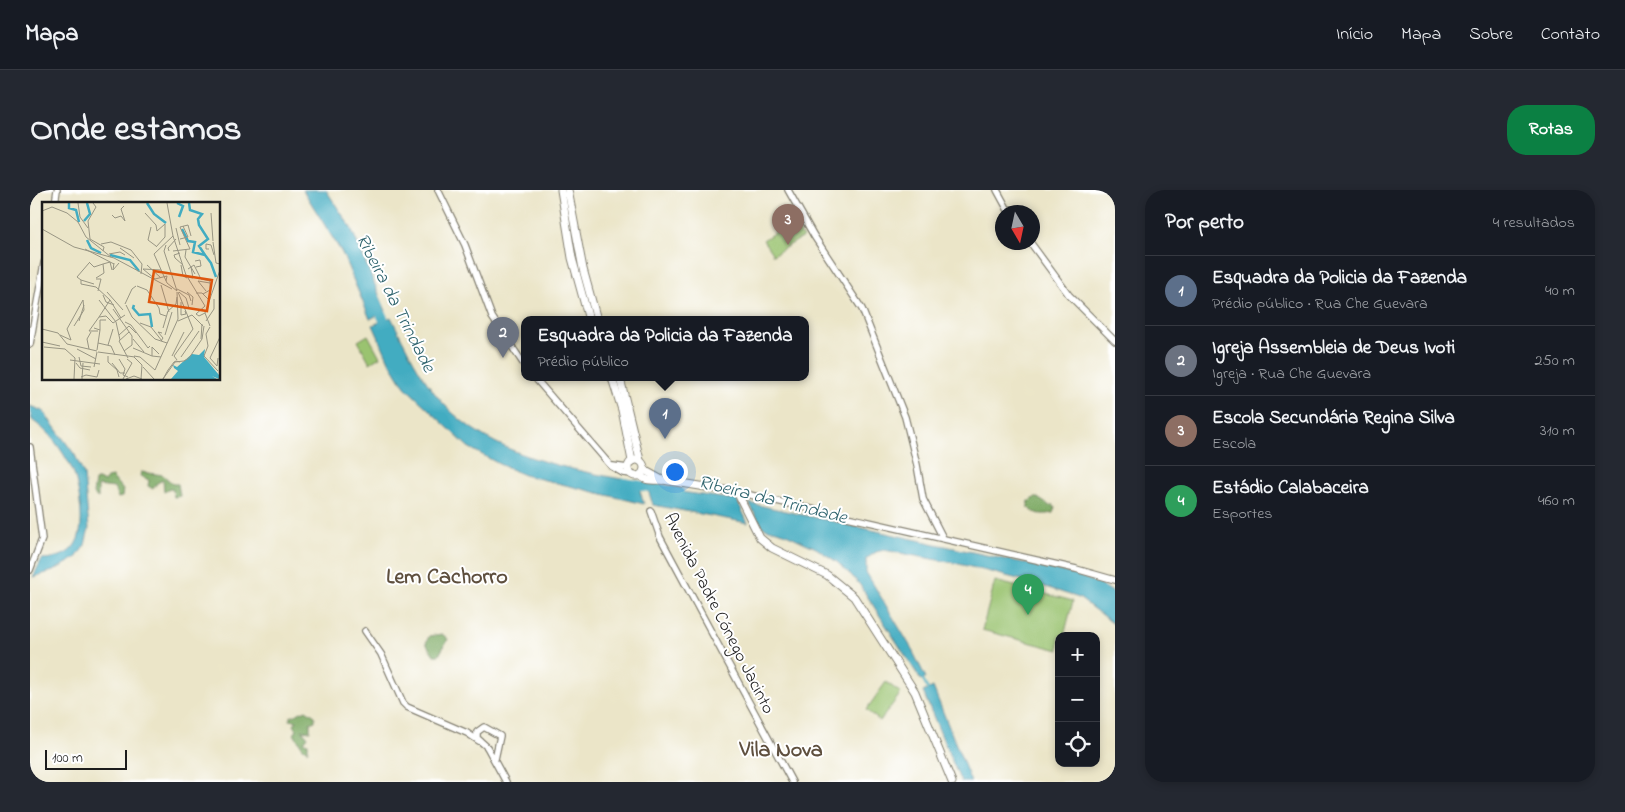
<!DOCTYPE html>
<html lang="pt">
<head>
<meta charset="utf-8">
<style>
	body { margin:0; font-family:"Indie Flower",sans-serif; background:#242831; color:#f1f3f6 }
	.controls { position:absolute; right:15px; bottom:15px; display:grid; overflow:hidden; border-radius:10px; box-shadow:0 2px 8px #0003 }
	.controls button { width:45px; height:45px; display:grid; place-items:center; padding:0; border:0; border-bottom:1px solid #363941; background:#171b24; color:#f1f3f6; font:25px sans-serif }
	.compass { position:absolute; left:965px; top:15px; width:45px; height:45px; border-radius:50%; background:#171b24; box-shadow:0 2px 8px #0003; rotate:171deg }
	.scale { position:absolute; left:15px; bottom:12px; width:82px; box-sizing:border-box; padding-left:5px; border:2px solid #1c1c1c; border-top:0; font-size:14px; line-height:18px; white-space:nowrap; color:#1c1c1c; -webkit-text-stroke:4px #fff; paint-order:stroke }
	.you { position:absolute; left:644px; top:281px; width:18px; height:18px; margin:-12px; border:4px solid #fff; border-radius:50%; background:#1a73e8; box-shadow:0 0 0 8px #1a73e833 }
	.badge { display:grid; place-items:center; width:32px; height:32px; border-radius:50%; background:#0b8043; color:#fff; font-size:16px; font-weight:700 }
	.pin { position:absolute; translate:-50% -41px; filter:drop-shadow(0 1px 2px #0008) }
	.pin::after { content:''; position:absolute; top:26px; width:18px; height:15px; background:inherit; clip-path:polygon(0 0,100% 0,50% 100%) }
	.popup { position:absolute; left:491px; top:126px; width:288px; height:65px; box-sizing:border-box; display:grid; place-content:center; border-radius:10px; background:#171b24; filter:drop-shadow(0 1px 4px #0005); font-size:16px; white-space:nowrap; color:#9ea1a6 }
	.popup b { font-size:19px; color:#f1f3f6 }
	.popup::after { content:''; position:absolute; left:50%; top:100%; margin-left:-10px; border:10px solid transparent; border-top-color:#171b24 }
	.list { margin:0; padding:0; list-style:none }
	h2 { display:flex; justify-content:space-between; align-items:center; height:65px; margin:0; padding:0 20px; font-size:21px }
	h2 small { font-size:16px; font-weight:400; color:#9ea1a6 }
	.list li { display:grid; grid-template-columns:32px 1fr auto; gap:15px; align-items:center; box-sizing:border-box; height:70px; padding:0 20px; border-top:1px solid #363941 }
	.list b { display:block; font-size:19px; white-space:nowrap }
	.list p { margin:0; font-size:16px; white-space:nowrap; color:#9ea1a6 }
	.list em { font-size:16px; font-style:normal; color:#9ea1a6 }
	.icon { flex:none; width:28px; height:28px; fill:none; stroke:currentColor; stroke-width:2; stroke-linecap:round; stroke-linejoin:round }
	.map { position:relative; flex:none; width:1085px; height:592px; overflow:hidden; border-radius:20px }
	header { display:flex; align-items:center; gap:30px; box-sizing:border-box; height:70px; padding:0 25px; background:#171b24; border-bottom:1px solid #363941 }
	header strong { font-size:24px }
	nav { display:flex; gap:28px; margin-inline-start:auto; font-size:18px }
	.intro { display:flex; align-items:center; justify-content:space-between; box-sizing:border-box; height:120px; padding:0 30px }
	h1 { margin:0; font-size:35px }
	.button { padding:12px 22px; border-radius:20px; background:#0b8043; color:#fff; font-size:18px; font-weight:700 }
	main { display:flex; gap:30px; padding:0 30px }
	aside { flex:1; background:#171b24; border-radius:20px; box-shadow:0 2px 8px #0003 }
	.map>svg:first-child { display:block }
	.green { fill:#9ac36f; stroke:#5b7046 }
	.forest { fill:#7ba962; stroke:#4c623f }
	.water { fill:#42acc1; stroke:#2f646e }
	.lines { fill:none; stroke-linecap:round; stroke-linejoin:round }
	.stream { stroke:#42acc1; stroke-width:2 }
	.river { stroke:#42acc1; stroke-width:10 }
	.tertiary-casing { stroke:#848072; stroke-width:8 }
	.primary-casing { stroke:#848072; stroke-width:9 }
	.tertiary { stroke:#fff; stroke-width:5.5 }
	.primary { stroke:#fff; stroke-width:7 }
	.labels { text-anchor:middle; stroke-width:4; stroke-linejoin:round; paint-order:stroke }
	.street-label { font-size:18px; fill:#1c1c1c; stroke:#fff }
	.water-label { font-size:19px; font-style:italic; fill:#2f646e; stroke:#fff }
	.district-label { font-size:22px; font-weight:bold; fill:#5e4f3e; stroke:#fff }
	.inset-river { fill:none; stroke:#42acc1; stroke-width:2.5 }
	.inset-road { fill:none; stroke:#989583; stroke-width:1 }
	.view { fill:#de560d; fill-opacity:0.15; stroke:#de560d; stroke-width:2.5 }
	.inset-edge { fill:none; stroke:#1c1c1c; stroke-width:2.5 }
</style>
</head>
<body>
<header>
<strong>Mapa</strong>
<nav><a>Início</a><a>Mapa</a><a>Sobre</a><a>Contato</a></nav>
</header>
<div class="intro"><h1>Onde estamos</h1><a class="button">Rotas</a></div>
<main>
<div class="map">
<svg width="1085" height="592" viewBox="0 0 1085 592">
	<rect width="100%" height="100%" fill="#fff"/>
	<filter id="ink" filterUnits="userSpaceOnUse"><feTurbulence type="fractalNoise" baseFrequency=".02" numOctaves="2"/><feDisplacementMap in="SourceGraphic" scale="10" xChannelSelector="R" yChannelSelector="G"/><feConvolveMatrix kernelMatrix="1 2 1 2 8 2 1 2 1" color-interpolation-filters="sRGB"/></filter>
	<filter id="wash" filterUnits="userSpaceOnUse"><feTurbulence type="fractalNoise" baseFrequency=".0096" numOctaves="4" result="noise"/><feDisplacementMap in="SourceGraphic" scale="20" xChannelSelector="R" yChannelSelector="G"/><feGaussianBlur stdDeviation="1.12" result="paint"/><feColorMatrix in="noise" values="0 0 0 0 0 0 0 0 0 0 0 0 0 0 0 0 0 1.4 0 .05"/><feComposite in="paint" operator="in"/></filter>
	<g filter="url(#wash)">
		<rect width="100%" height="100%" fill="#ebe5c8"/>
		<g class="green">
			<polygon points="762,31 773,47 743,65 733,50"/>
			<polygon points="338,145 350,167 340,173 328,151"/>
			<polygon points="965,391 1043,411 1034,446 1029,446 1029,460 952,440"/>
			<polygon points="856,492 871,503 850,531 836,520"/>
		</g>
		<g class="forest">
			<polygon points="111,282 133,285 143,294 148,294 150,306 144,307 143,300 140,299 134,302 133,290 127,293 123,299 118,296 119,290 110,286"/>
			<polygon points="82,287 93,300 92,307 88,308 84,298 68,296 68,308 63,304 65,291 69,289 74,292 77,288"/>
			<path d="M1006,307L1020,316L1023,314L1025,318L1023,323C1013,325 1005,325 998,317V312Z"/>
			<polygon points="412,444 418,449 409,465 404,465 396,453 399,446"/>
			<polygon points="276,520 285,526 285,531 280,533 280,541 272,540 278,547 274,552 278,553 278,561 273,558 264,544 267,540 264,535 267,531 260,530 260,527"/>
		</g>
		<g class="water">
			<polygon points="273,0 296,0 321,38 356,121 340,129 312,63"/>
			<path d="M361,127C376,157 390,187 412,212C461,267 539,279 607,292L614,314L494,285L469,274L438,257L375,197L359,171L343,135Z"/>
			<path d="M0,216L13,221L45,265L54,285L59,338L55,355L46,368L23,381L3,387L12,369C53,368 54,339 49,306C47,296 46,286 41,277C31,258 19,242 2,230Z"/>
			<polygon points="617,297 707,310 718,333 623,315"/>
			<path d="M719,313C801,331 883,349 965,367C998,374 1060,383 1085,404V435L1049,408L1000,392L929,374L854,360L846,362L836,369V382L879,454L896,488L891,490L830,395L822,386L807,372L786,358L754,343L732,337Z"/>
			<polygon points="903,497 941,592 931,592 893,502"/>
		</g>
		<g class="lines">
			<polyline class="stream" points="892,488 899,501"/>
			<g class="river">
				<polyline points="346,112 359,142"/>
				<polyline points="594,293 649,302"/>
			</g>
		</g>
	</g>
	<g filter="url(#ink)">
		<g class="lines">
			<g class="tertiary-casing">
				<g id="tertiary">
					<polyline points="408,0 435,55 462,127 495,176"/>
					<polyline points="758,0 784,46 832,119 875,227 887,275 893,309 913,348"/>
					<polyline points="967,0 979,22"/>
					<polyline points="25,14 27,0"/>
					<polyline points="1000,52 1039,105 1085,151"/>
					<polyline points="0,154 14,73"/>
					<polyline points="505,188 581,276 593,283 602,284"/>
					<polyline points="0,257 12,349 0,380"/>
					<polyline points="583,276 598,278"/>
					<polyline points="707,302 1046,379 1085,390"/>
					<polyline points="621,321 630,347 762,592"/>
					<polyline points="335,441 351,464 373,513 377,517 437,543 449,551"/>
					<polyline points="465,569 470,546 454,537 447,542 447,548 457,557 476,592"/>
				</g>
			</g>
			<g class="primary-casing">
				<g id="primary">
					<polyline points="531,0 542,68 559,130"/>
					<polyline points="538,0 553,79 567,130"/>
					<polyline points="582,188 592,220 602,271"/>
					<polyline points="590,188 610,270"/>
					<circle cx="606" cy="278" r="8"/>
					<polyline points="614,280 632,290"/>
					<path d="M610,285C615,292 625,290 633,290L707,302L730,348L742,358L797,385L824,407L885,502L922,592"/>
				</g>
			</g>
			<use href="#tertiary" class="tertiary"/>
			<use href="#primary" class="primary"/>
		</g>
	</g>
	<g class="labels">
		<g class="street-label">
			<text transform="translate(690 423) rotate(63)" y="6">Avenida Padre Cónego Jacinto</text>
		</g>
		<g class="water-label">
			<text transform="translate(367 112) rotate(63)" y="7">Ribeira da Trindade</text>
			<text transform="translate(743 308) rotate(14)" y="7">Ribeira da Trindade</text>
		</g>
		<g class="district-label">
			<text x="417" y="393">Lem Cachorro</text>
			<text x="751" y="566">Vila Nova</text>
		</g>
	</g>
	<g transform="translate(12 12)">
		<rect width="178" height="178" fill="#ebe5c8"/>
		<path d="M163,147L162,155L177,173V177L170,174L175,177H129L136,169L132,166L131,163L135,165L150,152L157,153Z" fill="#42acc1"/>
		<path class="inset-river" d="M27,1V6L34,8L37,20M105,1L112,12L124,21M135,1L141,4L137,15M147,1L148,8L160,12L156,17L157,23L166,37L157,44L163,53M42,19L48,12L45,1M140,27L146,39L153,40L151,50L163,53L169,61L174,75M45,38L49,46L59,51M68,53L88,58L97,69M92,103L91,106L97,113L108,112L110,125"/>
		<path class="inset-road" d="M36,1L38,15L46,26M125,1L131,34L112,52L125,81L135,89M0,9L10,5L25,11L36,20L44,35L69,55M103,11L114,23L115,29L123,22V35L114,45M169,11L171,39M70,13L73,16L79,14L83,19L79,7L82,4M109,25L106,38L114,44M134,26L138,43M0,27L32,45L72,56L130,87M131,34L145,76M48,37L46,19L54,5L51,1M48,37L62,45L61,49M138,37L146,35L141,24M171,40L174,61L178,62M59,42L69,40L89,48L100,62L99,72M124,43L122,49L135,89M78,46L92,56M43,47L72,62M167,47H164V42L169,43L172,53M144,48L143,55L153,72M127,49L126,46L134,37M131,49L148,47L138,25L146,23L149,34M138,51L132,53L133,56L141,63M67,52L78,50L83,53M153,59L158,58L159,64L154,65M47,60L52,65L61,62M72,61L71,68L77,61M105,63L119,76M139,63L141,74L145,76M101,67L113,77L125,74L124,79M101,67L119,68M146,67L152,63L159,77L168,79V88L161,92M145,75L151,76L149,65M54,76L62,71L61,62L68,60L70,68M146,76L163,104L154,112L157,114L163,111M54,77H59L56,89M39,78L35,75L47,61M52,82L39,78V82L54,85L68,98L57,115M119,83L127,110M95,84L105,88L117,106L118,112L124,114M135,87L147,93L149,99M164,89L156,79L168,81M65,90L81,108M136,90L151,127M137,90L144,96L147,106M145,90L151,95L150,103M154,91H160L167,98M61,93L64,100L72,103M57,98L74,120L78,138M68,98L79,116M139,100V113L144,112L143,109M83,102L90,87L94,84M84,103L90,115L113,137L125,141M71,107L90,134V143L82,149M126,109L134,102L135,95M37,119L42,103M136,119L150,113L161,124M164,119L172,107V97M83,120L89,123L106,146L108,144M98,121L109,125L120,139M32,124L42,108L41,98M168,124L163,111L178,68M168,125L164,132L166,144L162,154L176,169M52,126L58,128L55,148M121,126L126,109M0,127L16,131L25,142L55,149M58,128V118H64M56,129H47L57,115L64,114L71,121L83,113M18,133L29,138L25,127L41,98M77,133L87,124L94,131M123,133L130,110M91,137L102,150M159,137L160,122M119,139L121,136L116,130L120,131M0,140L18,144M56,141L69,144L73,153M66,143L71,127M2,145L23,147M91,146L110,154M23,147L33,156L32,177M35,147L54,157M47,147L45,137L49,130M56,150L93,155M117,152L110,145V154L119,155M66,154V160L75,168L77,175M92,154L98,155L113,168M130,154L142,130M37,155L39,164L49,165M92,155L100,163L99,177M139,155L157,129M86,156L77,139L87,130M176,156L175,164L168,156L178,135M77,157L83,167L81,173L86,175M28,158L58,162M135,158L132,154L151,127M138,160L134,159L132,160L126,168L121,177L133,160L142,159L147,156L160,137L162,124M34,161L38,166L48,168M70,161L78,171H83M52,165L55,150M101,165L112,177M113,168L136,117L135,90M39,175L44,173L55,175L57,168M40,177L41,161M81,177L90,161L85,157M84,177L92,174L100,177"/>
		<path class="view" d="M112,69L170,78L165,109L107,100Z"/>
		<rect width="178" height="178" class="inset-edge"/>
	</g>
</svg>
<div class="controls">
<button>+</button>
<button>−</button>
<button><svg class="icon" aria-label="locate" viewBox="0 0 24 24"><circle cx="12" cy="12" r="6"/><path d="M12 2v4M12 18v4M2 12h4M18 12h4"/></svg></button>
</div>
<svg class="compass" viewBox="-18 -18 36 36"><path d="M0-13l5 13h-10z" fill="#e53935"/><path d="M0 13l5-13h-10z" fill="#9ea1a6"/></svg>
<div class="scale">100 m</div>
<div class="you"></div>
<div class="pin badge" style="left:635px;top:249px;background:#5c6f8a">1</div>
<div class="popup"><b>Esquadra da Policia da Fazenda</b>Prédio público</div>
<div class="pin badge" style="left:473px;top:168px;background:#6b7280">2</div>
<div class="pin badge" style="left:758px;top:55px;background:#8d6e63">3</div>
<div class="pin badge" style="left:998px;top:425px;background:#2e9e5b">4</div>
</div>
<aside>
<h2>Por perto<small>4 resultados</small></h2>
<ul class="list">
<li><span class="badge" style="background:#5c6f8a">1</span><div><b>Esquadra da Policia da Fazenda</b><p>Prédio público · Rua Che Guevara</p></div><em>40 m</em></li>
<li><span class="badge" style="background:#6b7280">2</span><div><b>Igreja Assembleia de Deus Ivoti</b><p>Igreja · Rua Che Guevara</p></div><em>250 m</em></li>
<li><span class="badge" style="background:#8d6e63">3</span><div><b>Escola Secundária Regina Silva</b><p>Escola</p></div><em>310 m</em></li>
<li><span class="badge" style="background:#2e9e5b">4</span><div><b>Estádio Calabaceira</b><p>Esportes</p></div><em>460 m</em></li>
</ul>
</aside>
</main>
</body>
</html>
